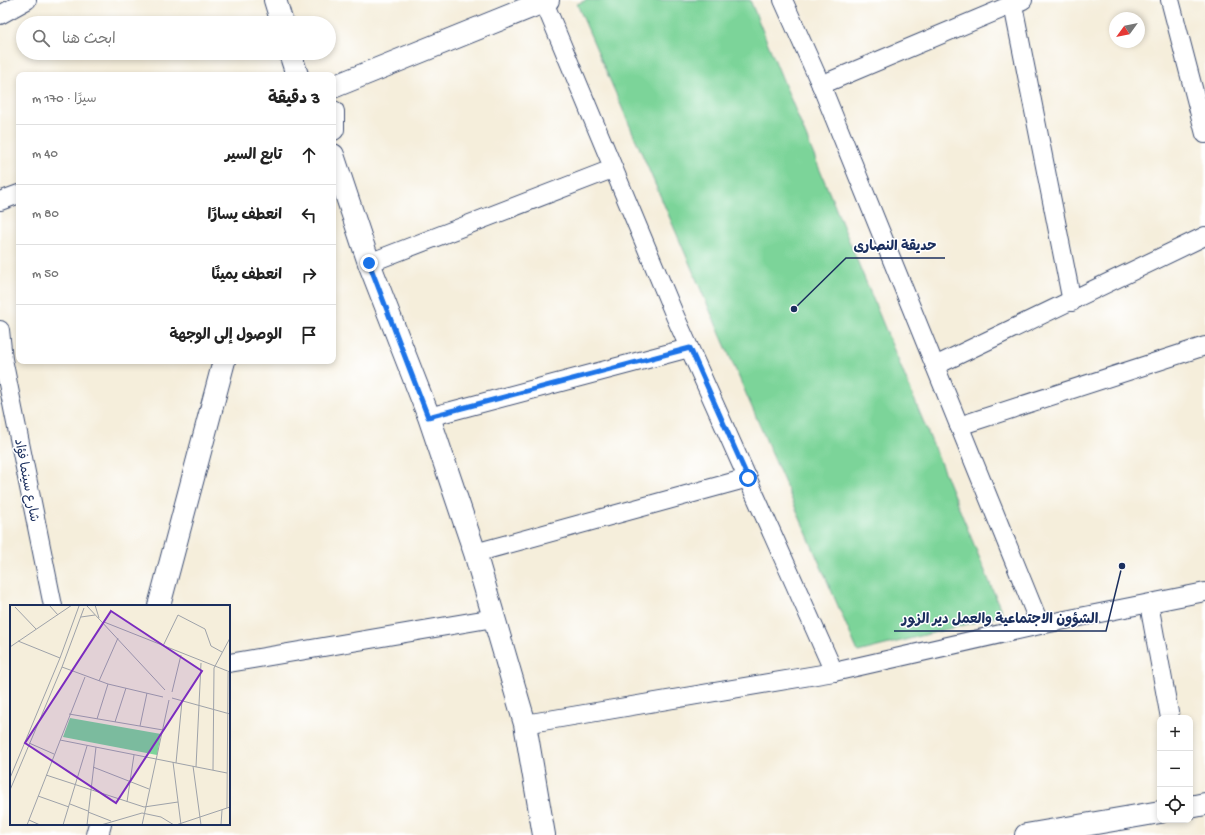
<!DOCTYPE html>
<html lang="ar">
<head>
<meta charset="utf-8">
<style>
	body { margin:0; font-family:"Gochi Hand","Playpen Sans Arabic",sans-serif; background:#f6f6f6; color:#222; direction:rtl }
	.controls { position:absolute; right:12px; bottom:12px; display:grid; overflow:hidden; border-radius:8px; box-shadow:0 2px 6px #0003 }
	.controls button { width:36px; height:36px; display:grid; place-items:center; padding:0; border:0; border-bottom:1px solid #e0e0e0; background:#fff; color:#222; font:20px sans-serif }
	.compass { position:absolute; left:1109px; top:12px; width:36px; height:36px; border-radius:50%; background:#fff; box-shadow:0 2px 6px #0003; rotate:237deg }
	.stop { position:absolute; width:12px; height:12px; margin:-9px; border:3px solid #1a73e8; border-radius:50%; background:#fff }
	.stop.end { background:#1a73e8; border-color:#fff; box-shadow:0 1px 4px #0008 }
	.list { margin:0; padding:0; list-style:none }
	h2 { display:flex; justify-content:space-between; align-items:center; height:52px; margin:0; padding:0 16px; font-size:17px }
	h2 small { font-size:13px; font-weight:400; color:#767676 }
	.list li { display:grid; grid-template-columns:26px 1fr auto; gap:12px; align-items:center; box-sizing:border-box; height:60px; padding:0 16px; border-top:1px solid #e0e0e0 }
	.list b { display:block; font-size:15px; white-space:nowrap }
	.list em { font-size:13px; font-style:normal; color:#767676 }
	.icon { flex:none; width:22px; height:22px; fill:none; stroke:currentColor; stroke-width:2; stroke-linecap:round; stroke-linejoin:round }
	.map { position:relative; flex:none; width:1205px; height:835px; overflow:hidden; direction:ltr }
	.search { position:absolute; background:#fff; box-shadow:0 2px 6px #0003; left:16px; top:16px; width:320px; height:44px; display:flex; align-items:center; gap:10px; box-sizing:border-box; padding:0 14px; border-radius:22px; color:#767676; font-size:15px }
	.panel { position:absolute; background:#fff; box-shadow:0 2px 6px #0003; left:16px; top:72px; width:320px; height:292px; border-radius:8px; direction:rtl }
	.map>svg:first-child { display:block }
	.green { fill:#7cd499; stroke:#4c827c }
	.lines { fill:none; stroke-linecap:round; stroke-linejoin:round }
	.minor-casing { stroke:#3c4c71; stroke-width:20 }
	.tertiary-casing { stroke:#3c4c71; stroke-width:24 }
	.secondary-casing { stroke:#3c4c71; stroke-width:24 }
	.minor { stroke:#fff; stroke-width:18 }
	.tertiary { stroke:#fff; stroke-width:22 }
	.secondary { stroke:#fff; stroke-width:22 }
	.route { stroke:#1a73e8; stroke-width:5 }
	.labels { text-anchor:middle; stroke-width:3; stroke-linejoin:round; paint-order:stroke }
	.street-label { font-size:13px; fill:#1b2f5e; stroke:#fff }
	.inset-road { fill:none; stroke:#9ea2a9; stroke-width:1 }
	.view { fill:#7b2cbf; fill-opacity:0.15; stroke:#7b2cbf; stroke-width:2 }
	.inset-edge { fill:none; stroke:#1b2f5e; stroke-width:2 }
	.leader { fill:none; stroke:#1b2f5e; stroke-width:1.5 }
	.callout-dot { fill:#1b2f5e; stroke:#fff; stroke-width:1.5 }
	.callout-label { font-size:14px; text-anchor:middle; font-weight:bold; fill:#1b2f5e; stroke:#fff; stroke-width:3; stroke-linejoin:round; paint-order:stroke }
</style>
</head>
<body>
<div class="map">
<svg width="1205" height="835" viewBox="0 0 1205 835">
	<rect width="100%" height="100%" fill="#fff"/>
	<filter id="ink" filterUnits="userSpaceOnUse"><feTurbulence type="fractalNoise" baseFrequency=".025" numOctaves="2"/><feDisplacementMap in="SourceGraphic" scale="8" xChannelSelector="R" yChannelSelector="G"/><feConvolveMatrix kernelMatrix="1 2 1 2 8 2 1 2 1" color-interpolation-filters="sRGB"/></filter>
	<filter id="wash" filterUnits="userSpaceOnUse"><feTurbulence type="fractalNoise" baseFrequency=".012" numOctaves="4" result="noise"/><feDisplacementMap in="SourceGraphic" scale="16" xChannelSelector="R" yChannelSelector="G"/><feGaussianBlur stdDeviation="0.9" result="paint"/><feColorMatrix in="noise" values="0 0 0 0 0 0 0 0 0 0 0 0 0 0 0 0 0 1.4 0 .05"/><feComposite in="paint" operator="in"/></filter>
	<g filter="url(#wash)">
		<rect width="100%" height="100%" fill="#f5eedb"/>
		<polygon class="green" points="587,0 750,0 1003,615 858,652 577,4"/>
	</g>
	<g filter="url(#ink)">
		<g class="lines">
			<g class="minor-casing">
				<g id="minor">
					<polyline points="783,0 821,85 1040,625"/>
					<polyline points="1012,0 1072,302"/>
					<polyline points="1170,0 1205,134"/>
					<polyline points="544,2 675,316 834,672"/>
					<polyline points="0,15 27,0"/>
					<polyline points="821,85 1023,0"/>
					<polyline points="0,201 19,194"/>
					<polyline points="369,263 612,169"/>
					<polyline points="0,330 3,359 53,606"/>
					<polyline points="935,366 1205,236"/>
					<polyline points="429,417 689,348"/>
					<polyline points="959,426 1205,346"/>
					<polyline points="475,553 748,478"/>
					<polyline points="1149,604 1170,718"/>
					<polyline points="229,663 494,618"/>
					<polyline points="525,724 834,672 1040,625 1205,592"/>
				</g>
			</g>
			<g class="tertiary-casing">
				<g id="tertiary">
					<polyline points="275,0 282,23"/>
					<polyline points="290,53 297,75"/>
					<polyline points="333,87 548,0"/>
					<polyline points="333,112 333,129"/>
					<polyline points="333,155 369,263 429,417 475,553 525,724 544,835"/>
					<polyline points="159,606 224,361"/>
					<polyline points="97,835 100,824"/>
				</g>
			</g>
			<g class="secondary-casing">
				<g id="secondary">
					<polyline points="1190,807 1205,804"/>
					<polyline points="1026,835 1160,812"/>
				</g>
			</g>
			<use href="#minor" class="minor"/>
			<use href="#tertiary" class="tertiary"/>
			<use href="#secondary" class="secondary"/>
		</g>
	</g>
	<g class="lines" filter="url(#ink)">
		<polyline class="route" points="369,263 428,417 690,348 748,478"/>
	</g>
	<g class="labels">
		<g class="street-label">
			<text transform="translate(28 480) rotate(79)" y="5">شارع سينما فؤاد</text>
		</g>
	</g>
	<g transform="translate(10 605)">
		<rect width="220" height="220" fill="#f5eedb"/>
		<path d="M60,113L151,129L147,150L53,132Z" fill="#7cd499"/>
		<path class="inset-road" d="M39,0L48,10M85,0L89,13M77,1L155,85M5,2L26,24M71,12L85,10M94,17L220,67M8,36L50,53M153,41L168,10L195,24L201,41L212,47M0,42L62,0M52,62L98,79L153,92M89,76L108,33M162,87L171,50M162,93L220,109M59,109L153,125M87,114L98,79M105,117L116,83M130,121L137,88M50,135L217,168M19,138L44,149M163,157L171,220M166,158L172,96M183,161L191,220M83,162L139,184M186,162L191,58M203,165L204,63L220,33M36,170L134,202L168,197M0,173L50,53L69,1M0,185L52,62L74,3M28,191L59,202M117,197L124,150M60,199L78,206M217,203L218,67M78,207L101,216M19,215L30,220M17,220L75,72M53,220L77,141M77,220L86,142M91,220L132,208L151,212L164,220M132,220L159,95M166,220L220,202M211,220L212,205"/>
		<path class="view" d="M101,6L192,66L106,198L15,138Z"/>
		<rect width="220" height="220" class="inset-edge"/>
	</g>
	<path class="leader" d="M794 309L846 258H945M1122 566L1106 631H894"/>
	<g class="callout-dot">
		<circle cx="794" cy="309" r="4"/>
		<circle cx="1122" cy="566" r="4"/>
	</g>
	<g class="callout-label">
		<text x="895" y="250">حديقة النصارى</text>
		<text x="1000" y="623">الشؤون الاجتماعية والعمل دير الزور</text>
	</g>
</svg>
<div class="controls">
<button>+</button>
<button>−</button>
<button><svg class="icon" aria-label="locate" viewBox="0 0 24 24"><circle cx="12" cy="12" r="6"/><path d="M12 2v4M12 18v4M2 12h4M18 12h4"/></svg></button>
</div>
<svg class="compass" viewBox="-18 -18 36 36"><path d="M0-13l5 13h-10z" fill="#e53935"/><path d="M0 13l5-13h-10z" fill="#767676"/></svg>
<div class="stop" style="left:748px;top:478px"></div>
<div class="stop end" style="left:369px;top:263px"></div>
<div class="search"><svg class="icon" aria-label="search" viewBox="0 0 24 24"><circle cx="10" cy="10" r="6"/><path d="M15 15l6 6"/></svg>ابحث هنا</div>
<section class="panel">
<h2>3 دقيقة<small>سيرًا · 170 m</small></h2>
<ul class="list">
<li><svg class="icon" aria-label="ahead" viewBox="0 0 24 24"><path d="M12 20V5M6 11l6-6 6 6"/></svg><div><b>تابع السير</b></div><em>40 m</em></li>
<li><svg class="icon" aria-label="left" viewBox="0 0 24 24"><path d="M17 20v-9H6M10 6l-5 5 5 5"/></svg><div><b>انعطف يسارًا</b></div><em>80 m</em></li>
<li><svg class="icon" aria-label="right" viewBox="0 0 24 24"><path d="M7 20v-9h11M14 6l5 5-5 5"/></svg><div><b>انعطف يمينًا</b></div><em>50 m</em></li>
<li><svg class="icon" aria-label="arrive" viewBox="0 0 24 24"><path d="M6 21V4h12l-3 4 3 4H6"/></svg><div><b>الوصول إلى الوجهة</b></div></li>
</ul>
</section>
</div>
</body>
</html>
